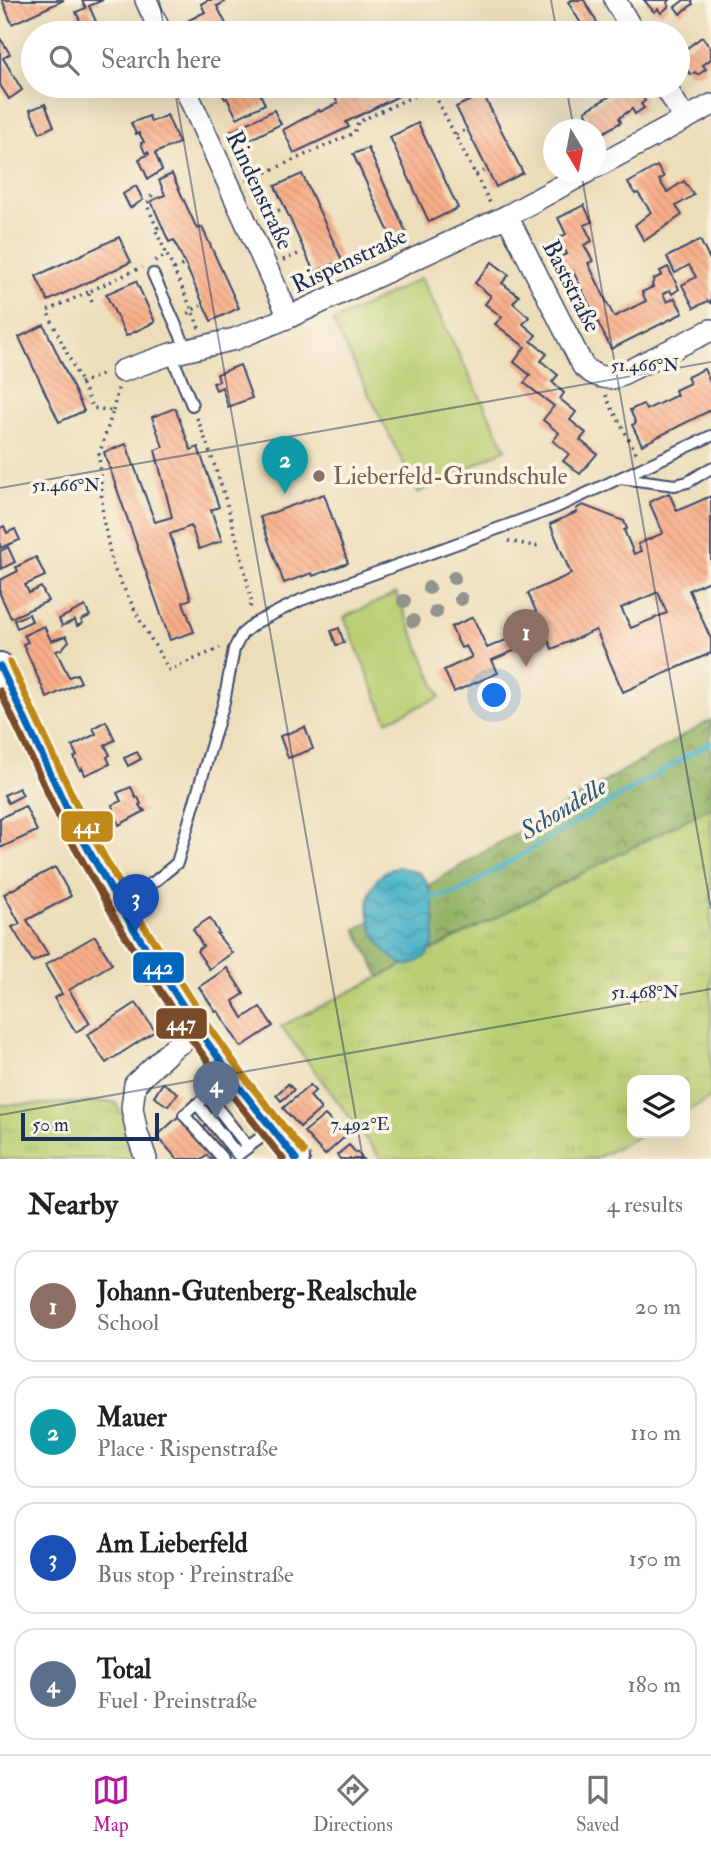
<!DOCTYPE html>
<html lang="en">
<head>
<meta charset="utf-8">
<style>
	body { margin:0; font-family:"IM FELL Double Pica",serif; background:#f2f2f2; color:#202124 }
	.controls { position:absolute; right:21px; bottom:21px; display:grid; overflow:hidden; border-radius:14px; box-shadow:0 7px 28px #0002 }
	.controls button { width:63px; height:63px; display:grid; place-items:center; padding:0; border:0; border-bottom:2px solid #e0e0e0; background:#fff; color:#202124; font:35px sans-serif }
	.compass { position:absolute; left:543px; top:119px; width:63px; height:63px; border-radius:50%; background:#fff; box-shadow:0 7px 28px #0002; rotate:170deg }
	.scale { position:absolute; left:21px; bottom:18px; width:138px; box-sizing:border-box; padding-left:7px; border:4px solid #1b2f5e; border-top:0; font-size:19px; line-height:24px; white-space:nowrap; color:#1b2f5e; -webkit-text-stroke:5px #fcf5e5; paint-order:stroke }
	.you { position:absolute; left:495px; top:696px; width:24px; height:24px; margin:-18px; border:5px solid #fff; border-radius:50%; background:#1a73e8; box-shadow:0 0 0 10px #1a73e833 }
	.badge { display:grid; place-items:center; width:46px; height:46px; border-radius:50%; background:#b5179e; color:#fff; font-size:23px; font-weight:700 }
	.pin { position:absolute; translate:-50% -58px; filter:drop-shadow(0 2px 4px #0008) }
	.pin::after { content:''; position:absolute; top:37px; width:24px; height:21px; background:inherit; clip-path:polygon(0 0,100% 0,50% 100%) }
	.list { margin:0; padding:0; list-style:none }
	h2 { display:flex; justify-content:space-between; align-items:center; height:91px; margin:0; padding:0 28px; font-size:30px }
	h2 small { font-size:23px; font-weight:400; color:#757577 }
	.list li { display:grid; grid-template-columns:46px 1fr auto; gap:21px; align-items:center; box-sizing:border-box; height:112px; margin:0 14px 14px; padding:0 14px; border:2px solid #e0e0e0; border-radius:21px }
	.list b { display:block; font-size:26px; white-space:nowrap }
	.list p { margin:0; font-size:23px; white-space:nowrap; color:#757577 }
	.list em { font-size:23px; font-style:normal; color:#757577 }
	.icon { flex:none; width:38px; height:38px; fill:none; stroke:currentColor; stroke-width:2; stroke-linecap:round; stroke-linejoin:round }
	.map { position:relative; flex:none; width:711px; height:1159px; overflow:hidden }
	.search { position:absolute; background:#fff; box-shadow:0 7px 28px #0002; left:21px; right:21px; top:21px; height:77px; display:flex; align-items:center; gap:18px; box-sizing:border-box; padding:0 24px; border-radius:38px; color:#757577; font-size:26px }
	.sheet { height:595px; background:#fff }
	nav { display:flex; justify-content:space-around; align-items:center; box-sizing:border-box; height:98px; border-top:2px solid #e0e0e0; background:#fff; font-size:19px; color:#757577 }
	nav a { display:grid; justify-items:center; gap:4px }
	nav .on { color:#b5179e }
	.map>svg:first-child { display:block }
	.grass { fill:url(#grass-tufts); stroke:#6a7f68; stroke-width:2 }
	.forest { fill:url(#forest-crowns); stroke:#577062; stroke-width:2 }
	.garden { fill:#bacf73; stroke:#6a7f68; stroke-width:2 }
	.water { fill:url(#water-waves); stroke:#327192; stroke-width:2 }
	.lines { fill:none; stroke-linecap:round; stroke-linejoin:round }
	.stream { stroke:#49b3c7; stroke-width:5 }
	.building { fill:url(#building-back-hatch); fill-rule:evenodd }
	.service-casing { stroke:#3a496c; stroke-width:14 }
	.minor-casing { stroke:#3a496c; stroke-width:24 }
	.tertiary-casing { stroke:#3a496c; stroke-width:30 }
	.path { stroke:#3a496c; stroke-width:3.5; stroke-dasharray:2 5; stroke-linecap:butt }
	.service { stroke:#fff; stroke-width:10 }
	.minor { stroke:#fff; stroke-width:21 }
	.tertiary { stroke:#fff; stroke-width:26 }
	.bus-1-casing { stroke:#fcf5e5; stroke-width:12 }
	.bus-2-casing { stroke:#fcf5e5; stroke-width:12 }
	.bus-3-casing { stroke:#fcf5e5; stroke-width:12 }
	.bus-1 { stroke:#0065bd; stroke-width:7 }
	.bus-2 { stroke:#7a4b2a; stroke-width:7 }
	.bus-3 { stroke:#c08818; stroke-width:7 }
	.tree { fill:#90948b }
	.ticks { fill:none; stroke:#1b2f5e; stroke-width:2; stroke-opacity:0.45 }
	.education-dot { fill:#8d6e63; stroke:#fcf5e5; stroke-width:2.5 }
	.labels { text-anchor:middle; stroke-width:7; stroke-linejoin:round; paint-order:stroke }
	.street-label { font-size:24px; fill:#1b2f5e; stroke:#fcf5e5 }
	.education-label { font-size:24px; fill:#785e54; stroke:#fcf5e5; text-anchor:start }
	.water-label { font-size:26px; font-style:italic; fill:#29577e; stroke:#fcf5e5 }
	.ticks-label { font-size:18px; text-anchor:middle; fill:#1b2f5e; stroke:#fcf5e5; stroke-width:7; stroke-linejoin:round; paint-order:stroke }
	.line-badge { stroke:#fcf5e5; stroke-width:2.5 }
	.badge-label { font-size:19px; text-anchor:middle; font-weight:bold; fill:#fff }
</style>
</head>
<body>
<div class="map">
<svg width="711" height="1159" viewBox="0 0 711 1159">
	<defs>
		<pattern id="grass-tufts" width="24" height="20" patternUnits="userSpaceOnUse" patternTransform="scale(1.75)"><rect width="24" height="20" fill="#bacf73"/><path d="M3 7l-1-3M5 7V3M7 7l1-3M15 17l-1-3M17 17v-4M19 17l1-3" fill="none" stroke="#9fb266"/></pattern>
		<pattern id="forest-crowns" width="20" height="18" patternUnits="userSpaceOnUse" patternTransform="scale(1.75)"><rect width="20" height="18" fill="#93b265"/><path d="M2 6a3 3 0 1 1 6 0M12 15a3 3 0 1 1 6 0" fill="none" stroke="#779156"/></pattern>
		<pattern id="water-waves" width="16" height="10" patternUnits="userSpaceOnUse" patternTransform="scale(1.75)"><rect width="16" height="10" fill="#49b3c7"/><path d="M0 5q4-4 8 0t8 0" fill="none" stroke="#3c92a5"/></pattern>
		<pattern id="building-back-hatch" width="6" height="6" patternUnits="userSpaceOnUse" patternTransform="scale(1.75)"><rect width="6" height="6" fill="#f8ad88"/><path d="M-1 5l2 2M0 0l6 6M5-1l2 2" fill="none" stroke="#d49578"/></pattern>
	</defs>
	<rect width="100%" height="100%" fill="#fcf5e5"/>
	<filter id="ink" filterUnits="userSpaceOnUse"><feTurbulence type="fractalNoise" baseFrequency=".0143" numOctaves="2"/><feDisplacementMap in="SourceGraphic" scale="14" xChannelSelector="R" yChannelSelector="G"/><feConvolveMatrix kernelMatrix="1 2 1 2 8 2 1 2 1" color-interpolation-filters="sRGB"/></filter>
	<filter id="wash" filterUnits="userSpaceOnUse"><feTurbulence type="fractalNoise" baseFrequency=".00686" numOctaves="4" result="noise"/><feDisplacementMap in="SourceGraphic" scale="28" xChannelSelector="R" yChannelSelector="G"/><feGaussianBlur stdDeviation="1.57" result="paint"/><feColorMatrix in="noise" values="0 0 0 0 0 0 0 0 0 0 0 0 0 0 0 0 0 1.4 0 .05"/><feComposite in="paint" operator="in"/></filter>
	<g filter="url(#wash)">
		<rect width="100%" height="100%" fill="#eddebb"/>
		<g class="grass">
			<polygon points="711,807 711,1098 685,1112 685,1080 632,1080 632,1133 645,1133 595,1159 381,1159 281,1026 380,977"/>
			<polygon points="115,1102 140,1146 145,1159 0,1159 0,1105"/>
		</g>
		<polygon class="forest" points="711,720 711,807 380,977 356,930 475,857"/>
		<g class="garden">
			<polygon points="421,278 506,449 418,493 333,322"/>
			<polygon points="396,593 440,697 387,721 344,617"/>
		</g>
		<path class="water" d="M398,867C407,869 417,870 423,877C434,890 439,936 430,951C425,959 416,963 408,966C366,952 349,879 398,867Z"/>
		<g class="lines">
			<polyline class="stream" points="431,898 459,892 711,742"/>
		</g>
		<g id="blocks">
			<g class="building">
				<polygon points="2,0 64,0 12,24"/>
				<polygon points="82,0 103,0 89,6 98,26 85,32 76,12 86,8"/>
				<polygon points="208,0 224,0 225,2 217,6 227,26 229,25 233,33 195,33 189,20 205,12 201,4"/>
				<polygon points="572,0 584,0 603,33 573,33 583,27 568,2"/>
				<polygon points="644,0 670,0 667,3 669,6 661,13 658,9 654,12"/>
				<polygon points="684,0 691,0 693,4 680,14 675,7"/>
				<polygon points="678,36 687,48 702,37 711,49 711,59 703,65 706,69 698,75 695,72 691,75 678,60"/>
				<polygon points="0,38 10,54 3,58 22,90 9,99 0,85"/>
				<polygon points="218,86 256,86 265,104 237,118 227,98 225,99"/>
				<polygon points="357,86 408,86 399,90 401,95 346,122 349,127 294,153 283,130 319,110 320,112 338,103 335,98 353,90 352,88"/>
				<polygon points="620,86 637,86 645,101 641,104 644,108 635,114 632,109 619,118 621,122 596,137 596,130 585,130 582,124 589,119 585,111 622,89"/>
				<polygon points="483,94 523,173 496,187 456,107"/>
				<polygon points="45,104 54,126 40,133 30,110"/>
				<polygon points="274,110 281,124 247,141 248,143 238,148 230,132"/>
				<polygon points="167,115 179,143 155,153 162,170 148,179 139,159 149,154 148,152 145,153 141,143 144,142 139,133 136,134 131,123 149,116 151,122"/>
				<polygon points="418,123 458,208 429,222 390,137"/>
				<polygon points="368,148 406,232 392,239 353,154"/>
				<polygon points="657,166 664,177 659,180 667,192 684,181 694,195 676,206 682,215 644,241 635,225 651,212 638,193 635,194 628,183"/>
				<polygon points="172,174 197,229 202,227 239,308 211,321 174,240 169,242 151,201 165,195 159,180"/>
				<polygon points="302,174 342,260 314,272 275,186"/>
				<polygon points="136,186 143,200 130,208 123,194"/>
				<polygon points="584,205 592,222 584,225 592,241 584,245 593,261 588,263 614,317 646,301 642,292 653,287 652,285 654,279 662,275 660,271 668,267 679,289 672,294 670,290 663,294 667,302 675,298 683,313 611,349 573,271 567,274 559,257 567,254 559,238 566,234 558,218"/>
				<polygon points="119,237 131,262 48,301 36,276"/>
				<polygon points="700,240 711,262 711,303 708,301 694,308 682,285 696,277 689,265 675,273 667,257"/>
				<polygon points="492,262 509,275 502,283 519,296 513,303 529,317 523,324 536,335 531,341 547,354 541,361 558,375 552,382 564,393 560,399 576,412 570,420 586,433 580,440 597,454 580,474 563,461 569,454 553,441 559,433 543,420 554,406 524,383 530,375 514,362 525,347 495,324 502,317 485,304 491,296 475,283"/>
				<polygon points="136,281 155,322 126,336 106,294"/>
				<polygon points="44,325 84,411 59,422 19,337"/>
				<polygon points="240,365 252,398 228,407 222,387 216,390 213,383 219,381 217,374"/>
				<polygon points="704,369 711,384 711,410 642,445 632,425 636,423 630,410 643,404 646,410 677,395 675,390 690,383 687,377"/>
				<polygon points="175,408 191,450 198,447 219,507 211,510 222,541 199,549 191,526 170,534 191,599 183,602 194,632 170,640 104,452 126,444 155,522 172,517 155,450 163,447 152,417"/>
				<path d="M669,493L677,511L711,496V580L689,590L711,639V653L623,692L596,630L552,649L547,637L492,660L498,673L454,692L444,670L472,657L466,646L461,648L451,627L473,617L487,648L542,625L528,593L571,574L550,524L577,512L576,509L583,505L624,521L627,529L624,530L634,554L641,551L638,544L663,533L649,502ZM658,592L667,613L631,628L621,608Z"/>
				<polygon points="324,494 348,563 313,576 312,573 284,583 260,517"/>
				<polygon points="4,526 7,533 15,529 20,540 0,548 0,528"/>
				<polygon points="8,547 15,562 1,569 0,551"/>
				<polygon points="36,557 45,576 25,585 29,593 41,587 48,601 11,618 0,594 0,580 18,571 16,567"/>
				<polygon points="85,606 90,616 81,620 83,623 77,626 75,620 62,626 59,619"/>
				<polygon points="29,614 32,621 17,628 14,620"/>
				<polygon points="44,626 51,641 66,636 69,641 67,643 62,649 56,651 69,677 77,674 81,682 47,698 23,644 28,642 24,635"/>
				<polygon points="339,628 344,643 336,645 331,631"/>
				<polygon points="106,721 115,740 105,745 110,755 107,757 110,764 85,775 82,768 80,770 74,757 77,756 72,746 96,734 93,728"/>
				<polygon points="305,727 313,749 288,758 280,736"/>
				<polygon points="137,752 141,759 128,766 124,758"/>
				<polygon points="131,787 136,798 138,797 141,804 139,805 142,810 143,809 145,811 119,825 112,805 121,801 117,793"/>
				<polygon points="19,788 23,795 8,803 4,795"/>
				<polygon points="25,806 37,831 0,848 0,818"/>
				<polygon points="55,867 71,896 27,920 48,954 33,962 12,927 20,924 4,894"/>
				<polygon points="210,918 219,933 217,934 232,953 209,969 197,951 203,946 193,929"/>
				<polygon points="95,936 112,964 69,990 90,1023 76,1032 54,998 62,994 45,965"/>
				<polygon points="227,968 244,994 233,1001 243,1018 260,1007 273,1026 241,1047 218,1011 216,1012 199,987"/>
				<polygon points="136,1003 155,1031 106,1063 87,1035"/>
				<polygon points="163,1083 178,1093 168,1106 154,1097"/>
				<polygon points="288,1084 294,1090 281,1101 276,1095"/>
				<polygon points="310,1085 315,1091 310,1096 321,1109 300,1127 283,1108"/>
				<polygon points="223,1110 242,1132 213,1159 210,1159 207,1155 203,1159 177,1159 157,1136 179,1116 195,1135"/>
				<polygon points="325,1115 339,1130 342,1127 348,1134 325,1155 304,1132"/>
				<polygon points="349,1145 356,1153 357,1152 363,1159 340,1159 337,1155"/>
			</g>
		</g>
	</g>
	<g filter="url(#ink)">
		<use href="#blocks" fill-opacity="0" stroke="#3a496c" stroke-width="2"/>
		<g class="lines">
			<g class="service-casing">
				<g id="service">
					<polyline points="153,274 187,350"/>
					<polyline points="171,354 192,405"/>
					<polyline points="621,478 675,485 688,482 711,468"/>
					<polyline points="118,901 154,882 177,863 224,702 234,649 242,634 255,623 301,600 555,508 711,436"/>
					<polyline points="233,1078 208,1096 248,1147 271,1130"/>
					<polyline points="208,1096 197,1104 238,1155 248,1147"/>
					<polyline points="197,1104 184,1115 223,1159"/>
				</g>
			</g>
			<g class="minor-casing">
				<g id="minor">
					<polyline points="146,0 161,33"/>
					<polyline points="615,0 634,33"/>
					<polyline points="184,86 289,317"/>
					<polyline points="665,86 685,119"/>
					<polyline points="596,167 711,105"/>
					<path d="M507,216L583,366C593,375 600,378 614,378L711,330"/>
					<polyline points="122,371 171,354 235,339 289,317 507,216 587,172"/>
					<polyline points="146,1159 137,1133 132,1108 135,1084 173,1048 199,1031"/>
				</g>
			</g>
			<g class="tertiary-casing">
				<polyline id="tertiary" points="0,666 76,828 130,923 199,1031 240,1088 296,1159"/>
			</g>
			<g class="path">
				<polyline points="456,135 466,130"/>
				<polyline points="476,175 486,170"/>
				<polyline points="247,181 354,133 358,122 431,88 490,203"/>
				<polyline points="152,195 147,205 157,228"/>
				<polyline points="265,216 282,209"/>
				<polyline points="159,227 155,229 167,255"/>
				<polyline points="283,260 301,253"/>
				<polyline points="155,261 167,255 192,310 185,317"/>
				<polyline points="174,269 183,265"/>
				<polyline points="295,284 314,275"/>
				<polyline points="88,292 47,311 93,408 113,411 99,455 103,519 113,567 141,622 169,670 220,648"/>
				<polyline points="92,302 88,292 142,267"/>
				<polyline points="199,328 192,310 201,306"/>
				<polyline points="80,383 104,374"/>
				<polyline points="606,395 608,401 638,456"/>
				<polyline points="113,411 118,388"/>
				<path d="M197,418C221,478 239,541 252,604L247,611"/>
				<polyline points="508,541 540,547"/>
			</g>
			<use href="#service" class="service"/>
			<use href="#minor" class="minor"/>
			<use href="#tertiary" class="tertiary"/>
			<g class="bus-1-casing">
				<polyline id="bus-1" points="0,666 76,828 130,923 199,1031 240,1088 296,1159"/>
			</g>
			<g class="bus-2-casing">
				<polyline id="bus-2" points="0,691 66,832 121,929 190,1037 232,1095 283,1159"/>
			</g>
			<g class="bus-3-casing">
				<polyline id="bus-3" points="10,662 85,823 139,918 208,1025 248,1082 304,1152"/>
			</g>
			<use href="#bus-1" class="bus-1"/>
			<use href="#bus-2" class="bus-2"/>
			<use href="#bus-3" class="bus-3"/>
		</g>
		<g class="tree">
			<circle cx="454" cy="578" r="7"/>
			<circle cx="429" cy="588" r="7"/>
			<circle cx="461" cy="599" r="7"/>
			<circle cx="404" cy="601" r="7"/>
			<circle cx="436" cy="612" r="7"/>
			<circle cx="413" cy="621" r="7"/>
			<circle cx="148" cy="979" r="7"/>
		</g>
	</g>
	<path class="ticks" d="M159,0L165,33M551,0L557,33M174,86L363,1159M566,86L574,130M581,172L711,909M0,488L711,362M0,1115L711,989"/>
	<circle class="education-dot" cx="319" cy="476" r="7"/>
	<g class="labels">
		<g class="street-label">
			<text transform="translate(260 190) rotate(65)" y="8">Rindenstraße</text>
			<text transform="translate(349 260) rotate(-25)" y="8">Rispenstraße</text>
			<text transform="translate(572 286) rotate(63)" y="8">Baststraße</text>
		</g>
		<g class="education-label">
			<text x="333" y="484">Lieberfeld-Grundschule</text>
		</g>
		<g class="water-label">
			<text transform="translate(563 808) rotate(-31)" y="9">Schondelle</text>
		</g>
	</g>
	<g class="ticks-label">
		<text x="645" y="371">51.466°N</text>
		<text x="66" y="491">51.466°N</text>
		<text x="645" y="998">51.468°N</text>
		<text x="360" y="1130">7.492°E</text>
	</g>
	<g class="line-badge">
		<rect x="60" y="810" width="54" height="33" rx="7" fill="#c08818"/>
		<rect x="132" y="951" width="53" height="33" rx="7" fill="#0065bd"/>
		<rect x="155" y="1007" width="53" height="33" rx="7" fill="#7a4b2a"/>
	</g>
	<g class="badge-label">
		<text x="87" y="833">441</text>
		<text x="158" y="974">442</text>
		<text x="181" y="1030">447</text>
	</g>
</svg>
<div class="controls">
<button><svg class="icon" aria-label="layers" viewBox="0 0 24 24"><path d="M12 4l9 5-9 5-9-5zM3 14l9 5 9-5"/></svg></button>
</div>
<svg class="compass" viewBox="-18 -18 36 36"><path d="M0-13l5 13h-10z" fill="#e53935"/><path d="M0 13l5-13h-10z" fill="#757577"/></svg>
<div class="scale">50 m</div>
<div class="you"></div>
<div class="pin badge" style="left:526px;top:667px;background:#8d6e63">1</div>
<div class="pin badge" style="left:285px;top:494px;background:#0f9aa8">2</div>
<div class="pin badge" style="left:136px;top:932px;background:#1a4fb4">3</div>
<div class="pin badge" style="left:216px;top:1119px;background:#5c6f8a">4</div>
<div class="search"><svg class="icon" aria-label="search" viewBox="0 0 24 24"><circle cx="10" cy="10" r="6"/><path d="M15 15l6 6"/></svg>Search here</div>
</div>
<section class="sheet">
<h2>Nearby<small>4 results</small></h2>
<ul class="list">
<li><span class="badge" style="background:#8d6e63">1</span><div><b>Johann-Gutenberg-Realschule</b><p>School</p></div><em>20 m</em></li>
<li><span class="badge" style="background:#0f9aa8">2</span><div><b>Mauer</b><p>Place · Rispenstraße</p></div><em>110 m</em></li>
<li><span class="badge" style="background:#1a4fb4">3</span><div><b>Am Lieberfeld</b><p>Bus stop · Preinstraße</p></div><em>150 m</em></li>
<li><span class="badge" style="background:#5c6f8a">4</span><div><b>Total</b><p>Fuel · Preinstraße</p></div><em>180 m</em></li>
</ul>
</section>
<nav>
<a class="on"><svg class="icon" aria-label="map" viewBox="0 0 24 24"><path d="M3 6l6-2 6 2 6-2v14l-6 2-6-2-6 2zM9 4v14M15 6v14"/></svg>Map</a>
<a><svg class="icon" aria-label="directions" viewBox="0 0 24 24"><path d="M12 3l9 9-9 9-9-9zM9 14v-3h6M13 9l2 2-2 2"/></svg>Directions</a>
<a><svg class="icon" aria-label="saved" viewBox="0 0 24 24"><path d="M7 4h10v16l-5-4-5 4z"/></svg>Saved</a>
</nav>
</body>
</html>
